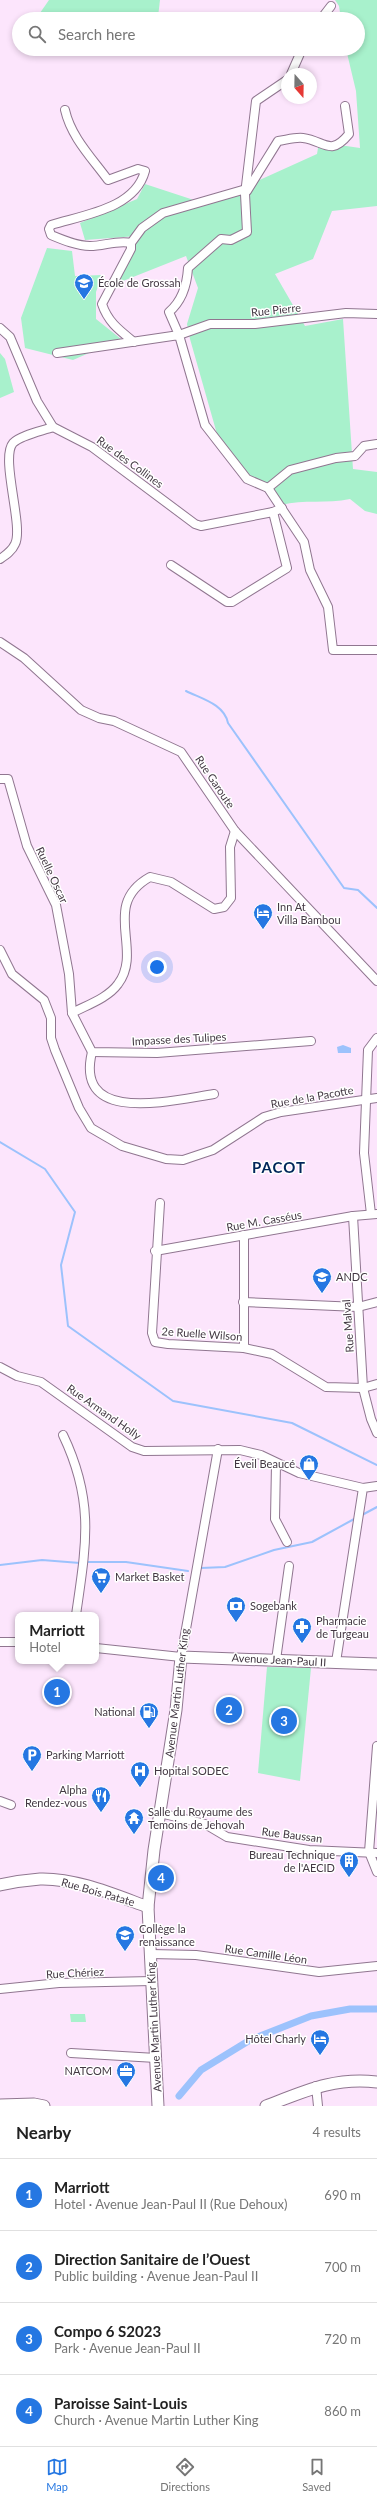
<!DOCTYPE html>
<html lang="en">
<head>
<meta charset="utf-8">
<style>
	body { margin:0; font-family:Lato,sans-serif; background:#f2f2f2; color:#222 }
	.compass { position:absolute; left:281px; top:68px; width:36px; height:36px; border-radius:50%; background:#fff; box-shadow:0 2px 6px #0003; rotate:160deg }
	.you { position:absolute; left:157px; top:967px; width:14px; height:14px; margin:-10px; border:3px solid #fff; border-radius:50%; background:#1a73e8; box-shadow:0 0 0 6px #1a73e833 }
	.badge { display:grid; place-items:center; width:26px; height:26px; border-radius:50%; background:#2577e2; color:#fff; font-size:13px; font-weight:700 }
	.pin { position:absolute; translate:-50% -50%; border:2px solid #fff; box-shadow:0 1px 4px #0006 }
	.popup { position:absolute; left:15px; top:1612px; width:84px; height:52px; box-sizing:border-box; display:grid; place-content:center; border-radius:8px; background:#fff; filter:drop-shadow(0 1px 3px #0005); font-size:13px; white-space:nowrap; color:#767676 }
	.popup b { font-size:15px; color:#222 }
	.popup::after { content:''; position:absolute; left:50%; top:100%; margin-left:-8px; border:8px solid transparent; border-top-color:#fff }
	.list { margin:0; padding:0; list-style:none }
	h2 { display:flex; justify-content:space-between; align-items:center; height:52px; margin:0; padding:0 16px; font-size:17px }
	h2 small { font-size:13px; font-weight:400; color:#767676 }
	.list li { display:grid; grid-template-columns:26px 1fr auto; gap:12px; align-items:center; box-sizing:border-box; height:72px; padding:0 16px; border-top:1px solid #e0e0e0 }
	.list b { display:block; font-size:15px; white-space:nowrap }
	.list p { margin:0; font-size:13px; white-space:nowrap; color:#767676 }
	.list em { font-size:13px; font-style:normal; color:#767676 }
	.icon { flex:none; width:22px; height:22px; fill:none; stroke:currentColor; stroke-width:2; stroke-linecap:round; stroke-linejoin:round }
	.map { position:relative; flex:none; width:377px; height:2106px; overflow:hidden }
	.search { position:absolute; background:#fff; box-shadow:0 2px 6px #0003; left:12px; right:12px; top:12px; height:44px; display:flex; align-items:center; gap:10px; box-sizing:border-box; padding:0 14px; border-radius:22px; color:#767676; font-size:15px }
	.sheet { height:340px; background:#fff }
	nav { display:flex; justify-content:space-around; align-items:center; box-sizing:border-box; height:56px; border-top:1px solid #e0e0e0; background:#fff; font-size:11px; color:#767676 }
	nav a { display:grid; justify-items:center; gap:2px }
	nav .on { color:#2577e2 }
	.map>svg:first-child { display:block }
	.green { fill:#a8f1cc }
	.water { fill:#9cc2fc }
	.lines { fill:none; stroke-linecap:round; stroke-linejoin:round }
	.stream { stroke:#9cc2fc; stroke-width:2 }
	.canal { stroke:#9cc2fc; stroke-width:7 }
	.street-casing { stroke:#907690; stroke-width:10 }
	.secondary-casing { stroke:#907690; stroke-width:13 }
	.street { stroke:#fff; stroke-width:8 }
	.secondary { stroke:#fff; stroke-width:11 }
	.labels { text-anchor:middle; stroke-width:3; stroke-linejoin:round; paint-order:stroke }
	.poi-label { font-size:11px; fill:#433843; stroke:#fff; text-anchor:start }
	.street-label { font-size:11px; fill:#433843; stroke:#fff }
	.district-label { font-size:15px; font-weight:bold; letter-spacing:1px; fill:#01275a; stroke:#fff }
</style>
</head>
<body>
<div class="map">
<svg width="377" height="2106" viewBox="0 0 377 2106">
	<rect width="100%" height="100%" fill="#fce5fc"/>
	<g class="green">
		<polygon points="49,0 160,0 158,17 156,19 43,19 40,13"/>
		<path d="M335,0H377V206L332,211L313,259L275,274L305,326L343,319L353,469L377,472V514L365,511L350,499C327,504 304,499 281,505L251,477L217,434L190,339L187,324L198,288L186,256L118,283L137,236L85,240L80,223L137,199L145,184L206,204L317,154L319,142L360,148L356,91L346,49H358V19H341L339,6Z"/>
		<polygon points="47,248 72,251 75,276 102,275 96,292 96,319 121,339 73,360 25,348 21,318"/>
		<polygon points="0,353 5,359 14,392 0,398"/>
		<polygon points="267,1667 311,1668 300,1781 258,1773"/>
		<polygon points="70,2014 85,2014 86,2022 71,2022"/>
	</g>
	<polygon class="water" points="343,1045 351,1048 351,1053 338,1053 337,1047"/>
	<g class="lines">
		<g class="stream">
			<path d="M186,691C202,699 224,704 228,723L344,888L358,890L377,908"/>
			<polyline points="0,1142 45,1169 75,1212 61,1265 68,1326 173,1401 292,1423 377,1465"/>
			<polyline points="362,1515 377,1507"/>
			<polyline points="85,1562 126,1562 188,1571"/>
			<polyline points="0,1565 42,1560 80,1563"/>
			<polyline points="201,1568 225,1567 274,1550 312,1542 356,1518"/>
		</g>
		<polyline class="canal" points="179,2096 201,2070 250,2040 311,2016 350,2009 377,2009"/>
		<g class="street-casing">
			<g id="street">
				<polyline points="321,19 331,6"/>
				<polyline points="291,74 302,49"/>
				<path d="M287,80L256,101L245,194L247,232L231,240L221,239L188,268C187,285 182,301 169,312L179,335L210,324H255L346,313L377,314"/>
				<path d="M65,110C71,137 92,158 108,180L138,169L145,171C135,209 83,215 51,225L49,229L51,235C63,240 77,246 90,246C104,246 117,240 131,243V249L102,304C108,322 119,330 134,342"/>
				<path d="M247,191L278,141C286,140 295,137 303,138C325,141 330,157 349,134L345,106"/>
				<polyline points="131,243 142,228 163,213 246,189"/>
				<polyline points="0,328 10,337 37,401 53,427"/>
				<polyline points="57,353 179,335 205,425 247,479 268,488 304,542 310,570 328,607 333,650 377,650"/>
				<polyline points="268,488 290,470 336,458 355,456 364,446 377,444"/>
				<path d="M0,559C6,555 12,551 15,544C24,527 0,458 13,443C21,435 42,431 53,427L92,447L195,524L201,526L273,512L282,508"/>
				<polyline points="171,565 227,602 232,602 287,568 273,512"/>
				<polyline points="0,642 24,658 81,710 99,718 114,721 181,752 235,831 377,981"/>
				<polyline points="0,779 8,779 27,846 56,905 69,974 72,1013 92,1052 157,1053 311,1041"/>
				<polyline points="0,950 12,974 44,1000 51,1018 51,1038 55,1050 79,1108 91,1128 122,1146 166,1159 183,1160 213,1150 264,1117 281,1112 377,1098"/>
				<path d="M72,1013C87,1005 108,998 118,984C144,950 100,905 150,877L171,882L214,909L224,907L231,898L230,847L235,831"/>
				<path d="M92,1052C74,1126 173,1100 214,1094"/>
				<polyline points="160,1203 152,1333 155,1342 168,1344 244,1348 272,1354 326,1387 363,1388 377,1384"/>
				<polyline points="371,1214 364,1153 368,1050 377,1038"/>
				<polyline points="353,1216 363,1388 371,1419 377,1433"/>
				<polyline points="244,1235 244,1348"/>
				<polyline points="155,1251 353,1216 377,1214"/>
				<polyline points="243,1302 358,1307 377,1302"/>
				<polyline points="0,1367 17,1376 41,1382 132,1447 144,1451 240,1450 261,1455 299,1473 363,1488"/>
				<path d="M63,1435C95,1502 86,1545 76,1615"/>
				<polyline points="276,1464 275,1519 287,1542"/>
				<polyline points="0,1642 18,1642"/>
				<polyline points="96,1648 181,1657 218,1449"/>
				<polyline points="276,1660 289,1566"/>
				<polyline points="336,1662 363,1488 377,1486"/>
				<polyline points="377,1746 369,1852 377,1872"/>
				<polyline points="0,1801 11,1805"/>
				<polyline points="160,1813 205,1824 227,1837 309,1850 377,1853"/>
				<polyline points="151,1954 196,1955 319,1972 377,1966"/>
				<polyline points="0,1989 59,1983 152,1981"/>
				<polyline points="71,2053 156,2058"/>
				<polyline points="316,2086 318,2106"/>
			</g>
		</g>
		<g class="secondary-casing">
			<g id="secondary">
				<path d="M0,1885C13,1882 27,1880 40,1879C76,1878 115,1895 148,1907"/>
				<polyline points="0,2105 34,2104 44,2106"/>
				<polyline points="158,2106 148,1907 154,1850 176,1710 181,1657 377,1664"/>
				<path d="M266,2106C305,2091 334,2077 377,2082"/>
			</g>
		</g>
		<use href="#street" class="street"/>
		<use href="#secondary" class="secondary"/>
	</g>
	<defs>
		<g id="school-pin" transform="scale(1)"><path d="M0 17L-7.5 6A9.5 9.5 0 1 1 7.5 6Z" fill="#2577e2" stroke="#fff"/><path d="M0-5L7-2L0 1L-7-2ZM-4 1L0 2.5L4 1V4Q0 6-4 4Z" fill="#fff"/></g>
		<g id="hotel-pin" transform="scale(1)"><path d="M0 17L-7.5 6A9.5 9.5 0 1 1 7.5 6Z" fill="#2577e2" stroke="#fff"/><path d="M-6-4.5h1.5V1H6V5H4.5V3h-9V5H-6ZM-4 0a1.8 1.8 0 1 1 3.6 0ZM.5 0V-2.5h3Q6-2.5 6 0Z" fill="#fff"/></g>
		<g id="university-pin" transform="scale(1)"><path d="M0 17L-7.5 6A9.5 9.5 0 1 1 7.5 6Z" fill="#2577e2" stroke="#fff"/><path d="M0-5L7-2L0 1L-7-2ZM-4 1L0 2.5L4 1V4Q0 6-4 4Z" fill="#fff"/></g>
		<g id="shop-pin" transform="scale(1)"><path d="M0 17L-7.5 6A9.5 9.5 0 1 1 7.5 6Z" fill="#2577e2" stroke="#fff"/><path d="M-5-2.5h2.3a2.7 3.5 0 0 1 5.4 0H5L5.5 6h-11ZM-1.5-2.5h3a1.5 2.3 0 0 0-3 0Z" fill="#fff"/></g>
		<g id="supermarket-pin" transform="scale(1)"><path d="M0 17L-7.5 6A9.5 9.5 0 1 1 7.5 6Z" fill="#2577e2" stroke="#fff"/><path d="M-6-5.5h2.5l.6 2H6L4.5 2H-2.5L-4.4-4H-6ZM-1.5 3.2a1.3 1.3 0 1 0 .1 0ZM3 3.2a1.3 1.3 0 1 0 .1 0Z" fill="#fff"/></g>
		<g id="bank-pin" transform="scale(1)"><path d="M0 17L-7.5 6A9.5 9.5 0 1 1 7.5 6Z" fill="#2577e2" stroke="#fff"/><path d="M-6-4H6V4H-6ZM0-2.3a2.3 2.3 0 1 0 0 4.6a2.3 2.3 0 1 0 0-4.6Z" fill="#fff"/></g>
		<g id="pharmacy-pin" transform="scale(1)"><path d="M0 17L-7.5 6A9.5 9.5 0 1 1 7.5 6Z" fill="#2577e2" stroke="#fff"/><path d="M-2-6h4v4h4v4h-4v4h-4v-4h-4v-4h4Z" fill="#fff"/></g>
		<g id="fuel-pin" transform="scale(1)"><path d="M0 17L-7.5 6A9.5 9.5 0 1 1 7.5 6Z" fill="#2577e2" stroke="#fff"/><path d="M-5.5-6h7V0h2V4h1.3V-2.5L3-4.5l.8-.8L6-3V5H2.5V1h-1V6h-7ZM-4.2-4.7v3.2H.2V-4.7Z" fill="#fff"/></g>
		<g id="parking-pin" transform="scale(1)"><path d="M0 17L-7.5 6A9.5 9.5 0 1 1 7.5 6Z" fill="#2577e2" stroke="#fff"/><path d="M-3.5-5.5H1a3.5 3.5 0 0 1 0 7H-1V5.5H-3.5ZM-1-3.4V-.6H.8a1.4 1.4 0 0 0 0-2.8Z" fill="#fff"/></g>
		<g id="hospital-pin" transform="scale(1)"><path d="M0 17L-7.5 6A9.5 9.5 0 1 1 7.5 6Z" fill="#2577e2" stroke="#fff"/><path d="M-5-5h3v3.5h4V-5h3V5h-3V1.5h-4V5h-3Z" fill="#fff"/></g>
		<g id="restaurant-pin" transform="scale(1)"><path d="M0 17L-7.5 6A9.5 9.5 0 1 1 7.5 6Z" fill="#2577e2" stroke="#fff"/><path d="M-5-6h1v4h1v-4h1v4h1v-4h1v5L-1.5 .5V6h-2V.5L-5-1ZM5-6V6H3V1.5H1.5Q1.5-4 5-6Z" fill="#fff"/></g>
		<g id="temple-pin" transform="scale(1)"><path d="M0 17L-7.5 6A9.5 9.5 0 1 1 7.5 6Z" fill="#2577e2" stroke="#fff"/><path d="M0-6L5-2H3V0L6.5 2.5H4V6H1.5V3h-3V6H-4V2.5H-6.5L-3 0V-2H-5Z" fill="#fff"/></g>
		<g id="building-pin" transform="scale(1)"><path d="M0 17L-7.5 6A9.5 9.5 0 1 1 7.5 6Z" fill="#2577e2" stroke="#fff"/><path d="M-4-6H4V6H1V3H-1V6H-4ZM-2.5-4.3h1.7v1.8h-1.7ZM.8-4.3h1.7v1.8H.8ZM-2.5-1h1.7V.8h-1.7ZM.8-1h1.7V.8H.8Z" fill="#fff"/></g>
		<g id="office-pin" transform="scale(1)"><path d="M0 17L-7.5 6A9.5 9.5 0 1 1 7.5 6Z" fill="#2577e2" stroke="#fff"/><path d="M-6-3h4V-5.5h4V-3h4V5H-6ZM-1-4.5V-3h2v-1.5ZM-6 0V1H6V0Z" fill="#fff"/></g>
	</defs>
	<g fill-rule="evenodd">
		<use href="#school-pin" x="84" y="283"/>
		<use href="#hotel-pin" x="263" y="913"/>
		<use href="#university-pin" x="322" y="1277"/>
		<use href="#shop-pin" x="309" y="1464"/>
		<use href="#supermarket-pin" x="101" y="1577"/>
		<use href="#bank-pin" x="236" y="1606"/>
		<use href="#pharmacy-pin" x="302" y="1627"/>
		<use href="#fuel-pin" x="149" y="1712"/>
		<use href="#parking-pin" x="32" y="1755"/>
		<use href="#hospital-pin" x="140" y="1771"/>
		<use href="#restaurant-pin" x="101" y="1796"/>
		<use href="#temple-pin" x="134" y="1818"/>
		<use href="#building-pin" x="349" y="1861"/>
		<use href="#school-pin" x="125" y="1935"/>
		<use href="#hotel-pin" x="320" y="2039"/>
		<use href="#office-pin" x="126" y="2071"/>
	</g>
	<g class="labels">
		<g class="poi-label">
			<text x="98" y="287">École de Grossah</text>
			<text x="277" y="911">Inn At<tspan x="277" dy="13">Villa Bambou</tspan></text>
			<text x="336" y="1281">ANDC</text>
			<text x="295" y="1468" text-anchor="end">Éveil Beaucé</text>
			<text x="115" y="1581">Market Basket</text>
			<text x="250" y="1610">Sogebank</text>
			<text x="316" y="1625">Pharmacie<tspan x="316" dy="13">de Turgeau</tspan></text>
			<text x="135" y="1716" text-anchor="end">National</text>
			<text x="46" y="1759">Parking Marriott</text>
			<text x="154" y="1775">Hopital SODEC</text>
			<text x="87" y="1794" text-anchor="end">Alpha<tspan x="87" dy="13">Rendez-vous</tspan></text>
			<text x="148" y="1816">Salle du Royaume des<tspan x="148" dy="13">Temoins de Jehovah</tspan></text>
			<text x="335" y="1859" text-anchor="end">Bureau Technique<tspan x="335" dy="13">de l'AECID</tspan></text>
			<text x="139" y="1933">Collège la<tspan x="139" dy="13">renaissance</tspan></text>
			<text x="306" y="2043" text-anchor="end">Hôtel Charly</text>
			<text x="112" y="2075" text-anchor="end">NATCOM</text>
		</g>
		<g class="street-label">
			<text transform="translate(276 310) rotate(-6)" y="4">Rue Pierre</text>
			<text transform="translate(130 462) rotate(36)" y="4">Rue des Collines</text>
			<text transform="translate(215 782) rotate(56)" y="4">Rue Garoute</text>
			<text transform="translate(52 875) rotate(65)" y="4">Ruelle Oscar</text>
			<text transform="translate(179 1039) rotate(-3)" y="4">Impasse des Tulipes</text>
			<text transform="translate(312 1097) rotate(-10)" y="4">Rue de la Pacotte</text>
			<text transform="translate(264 1221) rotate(-10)" y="4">Rue M. Casséus</text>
			<text transform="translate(348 1326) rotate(-94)" y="4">Rue Malval</text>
			<text transform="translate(202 1334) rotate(4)" y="4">2e Ruelle Wilson</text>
			<text transform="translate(104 1412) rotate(35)" y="4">Rue Armand Holly</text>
			<text transform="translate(279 1660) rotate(3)" y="4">Avenue Jean-Paul II</text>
			<text transform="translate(177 1693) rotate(-83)" y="4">Avenue Martin Luther King</text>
			<text transform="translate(292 1835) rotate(7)" y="4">Rue Baussan</text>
			<text transform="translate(98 1892) rotate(16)" y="4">Rue Bois Patate</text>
			<text transform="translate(266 1954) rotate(8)" y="4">Rue Camille Léon</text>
			<text transform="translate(75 1973) rotate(-3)" y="4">Rue Chériez</text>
			<text transform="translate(154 2027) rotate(-93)" y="4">Avenue Martin Luther King</text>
		</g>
		<g class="district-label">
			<text x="279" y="1173">PACOT</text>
		</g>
	</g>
</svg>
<svg class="compass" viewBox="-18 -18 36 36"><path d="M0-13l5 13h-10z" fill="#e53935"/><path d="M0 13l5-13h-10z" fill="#767676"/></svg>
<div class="you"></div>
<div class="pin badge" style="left:57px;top:1692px">1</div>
<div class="popup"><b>Marriott</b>Hotel</div>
<div class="pin badge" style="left:229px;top:1710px">2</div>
<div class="pin badge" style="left:284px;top:1721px">3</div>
<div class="pin badge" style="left:161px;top:1878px">4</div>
<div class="search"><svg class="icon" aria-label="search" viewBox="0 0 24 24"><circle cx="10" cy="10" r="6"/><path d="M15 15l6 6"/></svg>Search here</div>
</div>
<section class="sheet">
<h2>Nearby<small>4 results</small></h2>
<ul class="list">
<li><span class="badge">1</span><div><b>Marriott</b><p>Hotel · Avenue Jean-Paul II (Rue Dehoux)</p></div><em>690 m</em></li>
<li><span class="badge">2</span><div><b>Direction Sanitaire de l’Ouest</b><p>Public building · Avenue Jean-Paul II</p></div><em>700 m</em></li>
<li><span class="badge">3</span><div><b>Compo 6 S2023</b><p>Park · Avenue Jean-Paul II</p></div><em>720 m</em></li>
<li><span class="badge">4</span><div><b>Paroisse Saint-Louis</b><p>Church · Avenue Martin Luther King</p></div><em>860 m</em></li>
</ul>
</section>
<nav>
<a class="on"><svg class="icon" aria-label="map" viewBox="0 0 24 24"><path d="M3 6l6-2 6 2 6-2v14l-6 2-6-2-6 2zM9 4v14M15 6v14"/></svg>Map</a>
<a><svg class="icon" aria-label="directions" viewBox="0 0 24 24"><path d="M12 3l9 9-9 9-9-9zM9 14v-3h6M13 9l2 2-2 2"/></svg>Directions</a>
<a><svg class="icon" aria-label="saved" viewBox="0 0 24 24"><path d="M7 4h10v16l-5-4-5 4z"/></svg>Saved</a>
</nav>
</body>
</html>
